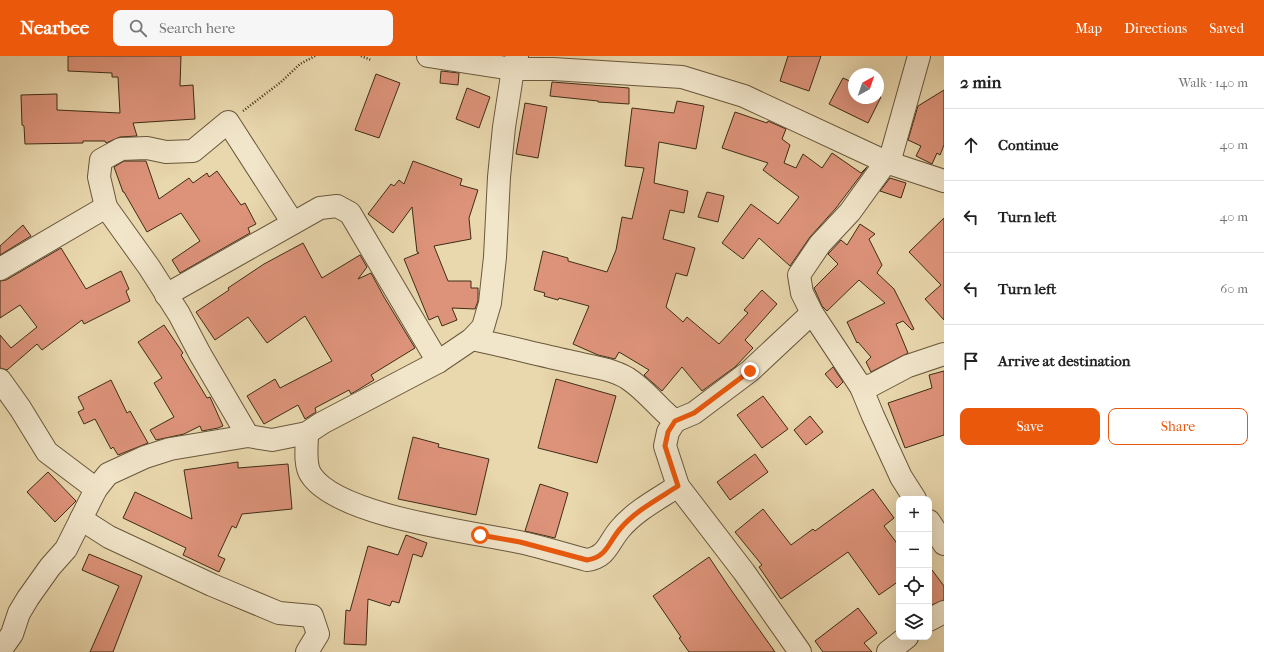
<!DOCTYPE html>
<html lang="en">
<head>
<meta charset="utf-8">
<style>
	body { margin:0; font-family:"IM FELL French Canon",serif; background:#f6f6f6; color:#222 }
	.controls { position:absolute; right:12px; bottom:12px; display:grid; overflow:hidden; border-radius:8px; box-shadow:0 4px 16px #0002 }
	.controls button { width:36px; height:36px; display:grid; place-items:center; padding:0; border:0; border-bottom:1px solid #e0e0e0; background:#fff; color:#222; font:20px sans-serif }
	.compass { position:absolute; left:848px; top:12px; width:36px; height:36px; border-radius:50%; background:#fff; box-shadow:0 4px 16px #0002; rotate:40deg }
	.stop { position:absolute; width:12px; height:12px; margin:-9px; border:3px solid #ea580c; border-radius:50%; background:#fff }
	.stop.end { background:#ea580c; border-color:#fff; box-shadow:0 1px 4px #0008 }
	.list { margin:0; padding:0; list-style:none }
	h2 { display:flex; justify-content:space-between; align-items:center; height:52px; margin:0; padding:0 16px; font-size:17px }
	h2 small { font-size:13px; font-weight:400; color:#767676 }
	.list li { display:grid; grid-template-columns:26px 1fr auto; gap:12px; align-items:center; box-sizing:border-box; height:72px; padding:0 16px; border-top:1px solid #e0e0e0 }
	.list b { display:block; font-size:15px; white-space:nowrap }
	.list em { font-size:13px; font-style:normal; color:#767676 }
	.actions { display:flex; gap:8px; padding:12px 16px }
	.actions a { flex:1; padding:9px 0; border:1px solid #ea580c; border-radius:8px; text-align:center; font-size:14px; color:#ea580c }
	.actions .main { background:#ea580c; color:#fff }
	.icon { flex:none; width:22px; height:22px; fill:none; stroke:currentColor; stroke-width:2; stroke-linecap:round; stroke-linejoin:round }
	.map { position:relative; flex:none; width:944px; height:596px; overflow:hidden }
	header { display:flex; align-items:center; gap:24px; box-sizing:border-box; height:56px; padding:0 20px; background:#ea580c; color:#fff }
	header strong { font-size:19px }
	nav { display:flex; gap:22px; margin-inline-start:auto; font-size:14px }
	.search { width:280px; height:36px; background:#f6f6f6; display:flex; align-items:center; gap:10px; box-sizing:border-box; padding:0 14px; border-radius:8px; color:#767676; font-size:15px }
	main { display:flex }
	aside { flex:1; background:#fff }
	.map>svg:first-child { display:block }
	.building { fill:#dd937a; stroke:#3e2d16 }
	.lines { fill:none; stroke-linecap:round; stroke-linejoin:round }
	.minor-casing { stroke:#69583c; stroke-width:24 }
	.path { stroke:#3e2d16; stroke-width:2.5; stroke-dasharray:1 2; stroke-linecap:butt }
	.minor { stroke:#f1e5ca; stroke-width:22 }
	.route { stroke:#ea580c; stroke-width:5 }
</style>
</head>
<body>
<header>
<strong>Nearbee</strong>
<div class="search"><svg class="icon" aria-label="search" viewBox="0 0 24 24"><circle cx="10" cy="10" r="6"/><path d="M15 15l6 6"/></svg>Search here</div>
<nav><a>Map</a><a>Directions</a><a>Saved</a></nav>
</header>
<main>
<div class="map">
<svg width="944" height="596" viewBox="0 0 944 596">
	<rect width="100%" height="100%" fill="#e9d7ad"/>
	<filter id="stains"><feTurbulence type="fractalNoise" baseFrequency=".005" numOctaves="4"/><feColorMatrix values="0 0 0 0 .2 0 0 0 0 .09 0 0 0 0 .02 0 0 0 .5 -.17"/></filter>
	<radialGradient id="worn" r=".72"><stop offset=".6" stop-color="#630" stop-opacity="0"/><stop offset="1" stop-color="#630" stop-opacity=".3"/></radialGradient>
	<g class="building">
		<polygon points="68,0 181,0 180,30 193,29 195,63 133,67 137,80 120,81 106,87 105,85 83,85 83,87 25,88 24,70 22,69 21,39 57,38 57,54 120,57 118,21 112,21 112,17 68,15"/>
		<polygon points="788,0 821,0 809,35 780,25"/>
		<polygon points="441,15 459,17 458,29 440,27"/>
		<polygon points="376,18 400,27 379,82 355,74"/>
		<polygon points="843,22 854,27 854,42 878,42 878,40 881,41 868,67 829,48"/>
		<polygon points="552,26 629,32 629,48 598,46 598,45 550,40"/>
		<polygon points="467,32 490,41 479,72 456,63"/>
		<polygon points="944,34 944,89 940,99 937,97 932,108 916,100 921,90 908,84 918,50"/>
		<polygon points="677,45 704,50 696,93 659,86 654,127 688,135 684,157 670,154 663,183 695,192 687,220 676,217 666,251 683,266 687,261 719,288 748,257 744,254 762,234 777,248 745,284 753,292 735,311 702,335 682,311 662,335 644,319 649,314 619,296 615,303 598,299 573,288 589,250 559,242 558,244 544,240 545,237 534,234 543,195 568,202 568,205 607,216 616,194 622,161 632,163 644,112 625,110 632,52 674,57"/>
		<polygon points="525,47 547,51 538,102 516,98"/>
		<polygon points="735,56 767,67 768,65 786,73 782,83 790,89 784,107 796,112 803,98 822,112 832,97 861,117 867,111 836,152 810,181 790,210 759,182 743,203 722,187 751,148 778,168 799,141 763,114 768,107 722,92"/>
		<polygon points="124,105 146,105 159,143 189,122 193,127 207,117 209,121 217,115 241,149 245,147 256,168 248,172 250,177 180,217 172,204 200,185 181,157 147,176 124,136 123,136 114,111"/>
		<polygon points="413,105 462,123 460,129 478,134 469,162 471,183 434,190 448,225 471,225 471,232 478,232 478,245 475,253 452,252 457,264 442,270 438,260 429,264 404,203 419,197 417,196 412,151 393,177 368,158 391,128 394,130 399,124 404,128"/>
		<polygon points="890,122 906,127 901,142 880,135"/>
		<polygon points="707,136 724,140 718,166 698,161"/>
		<polygon points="944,162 944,264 925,243 941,229 909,196"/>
		<polygon points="860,168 875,178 869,183 882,209 877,217 894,233 914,273 912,274 903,265 896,268 908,297 871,316 866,306 871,301 858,286 857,287 847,266 885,247 859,224 827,255 822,250 814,232 838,208 828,198 830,196 841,184 847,189"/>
		<polygon points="23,169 31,180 0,199 0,190"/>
		<polygon points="303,187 322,222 360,199 367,211 358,223 371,217 384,241 415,292 371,319 374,324 351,338 349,334 315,352 316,356 305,363 298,349 264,368 247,340 275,323 280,332 332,305 305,260 267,287 248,261 215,284 196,256 229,234 228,232 264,208"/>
		<polygon points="61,192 86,233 121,215 129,233 126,235 130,245 84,268 82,264 42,294 37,288 7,314 0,312 0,279 11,292 37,271 20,249 0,262 0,225 6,224"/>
		<polygon points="164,269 183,297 181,299 207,342 210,341 223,370 218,372 202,375 200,370 184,378 156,384 150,374 174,361 154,327 162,322 138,286"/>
		<polygon points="833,311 843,326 837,332 825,318"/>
		<polygon points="944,315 944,379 905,392 888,347 932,332 929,319"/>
		<polygon points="556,323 616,340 597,407 538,392"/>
		<polygon points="111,324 127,357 130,355 148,387 118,399 113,391 111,393 95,363 84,368 78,356 84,353 78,341"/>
		<polygon points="763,340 788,373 762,392 737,359"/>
		<polygon points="810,360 823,376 806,389 794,374"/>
		<polygon points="413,381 439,388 438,391 489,403 476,459 398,443"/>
		<polygon points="755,398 768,416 730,444 717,426"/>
		<polygon points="238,406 238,412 288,408 292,453 242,458 236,472 232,470 218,500 225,503 219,516 183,499 186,492 123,462 135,436 192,463 184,414"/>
		<polygon points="48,416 76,445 55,466 27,436"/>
		<polygon points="540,428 568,437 555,482 525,475"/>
		<polygon points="873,433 894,462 884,470 899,490 899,525 879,539 848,496 781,543 759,511 762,509 735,476 763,453 791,489 813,473 815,475"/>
		<polygon points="406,479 427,487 422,501 413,498 399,547 392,545 390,550 368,543 366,589 344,588 346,554 350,555 368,490 398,499"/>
		<polygon points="89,498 142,520 113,596 90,596 119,530 82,514"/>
		<polygon points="709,501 729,531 775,596 689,596 679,582 681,581 653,540"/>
		<polygon points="929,510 944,530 944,544 929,550"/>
		<polygon points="858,552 877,577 864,587 872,596 823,596 815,585"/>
	</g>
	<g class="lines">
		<g class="minor-casing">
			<g id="minor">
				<polyline points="428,0 513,13 553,13 682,21 744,40 886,106 944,125"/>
				<polyline points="886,106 850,156 820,188 799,219 802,237 812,257 861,331 873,360 901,421 915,443"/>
				<polyline points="889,107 919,0"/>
				<polyline points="106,151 99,121 101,104 121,93 147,92 166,96 193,95 228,66 293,167"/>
				<polyline points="0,213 106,151 149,211 179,258 200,298 248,380"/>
				<polyline points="166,239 320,152 337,150 350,157 438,306"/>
				<path d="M472,283C505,290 536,298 568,305C588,310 610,312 627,322C646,334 658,352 675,365L694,357L750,315L812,257"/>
				<polyline points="0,324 20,352 47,396 96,433"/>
				<polyline points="861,331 872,329 908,310 944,298"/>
				<polyline points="675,365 668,376 665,390 678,430 744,516 800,596"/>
				<path d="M307,377C307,390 304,409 311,419C338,460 471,476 519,486C542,491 564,498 587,504C607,501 608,487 620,473C635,455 658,443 678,430"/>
				<polyline points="81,463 109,481 212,529 279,557 312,560 318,578 307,596"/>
				<polyline points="929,465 944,488"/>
				<polyline points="929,564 944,556"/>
				<polyline points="0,595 12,578 19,557 28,542 50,511 66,493 96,433 108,418 145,401 170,393 248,380 272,384 307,377 322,367 438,306 472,283 483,271 490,247 495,201 499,121 504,71 513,13 517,0"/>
				<polyline points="888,596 907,581"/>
			</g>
		</g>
		<g class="path">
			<polyline points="361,0 371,4"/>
			<polyline points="243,55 281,26 300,8 315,0"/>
		</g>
		<use href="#minor" class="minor"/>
	</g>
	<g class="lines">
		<path class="route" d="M480,479L520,486L587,504C607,501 608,487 620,473C635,455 658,443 678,430L665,390L668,376L675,365L694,357L750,315"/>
	</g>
	<rect width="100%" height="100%" filter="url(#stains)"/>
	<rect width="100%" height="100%" fill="url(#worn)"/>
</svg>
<div class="controls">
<button>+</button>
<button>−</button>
<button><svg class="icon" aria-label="locate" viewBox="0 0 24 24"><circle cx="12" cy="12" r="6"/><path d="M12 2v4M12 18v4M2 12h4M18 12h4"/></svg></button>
<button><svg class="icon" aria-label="layers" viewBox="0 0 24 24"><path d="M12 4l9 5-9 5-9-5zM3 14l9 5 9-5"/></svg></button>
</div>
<svg class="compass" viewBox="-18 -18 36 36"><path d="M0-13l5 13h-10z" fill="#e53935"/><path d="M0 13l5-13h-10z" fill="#767676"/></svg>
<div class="stop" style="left:480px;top:479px"></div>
<div class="stop end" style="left:750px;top:315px"></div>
</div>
<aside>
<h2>2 min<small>Walk · 140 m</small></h2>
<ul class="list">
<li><svg class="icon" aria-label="ahead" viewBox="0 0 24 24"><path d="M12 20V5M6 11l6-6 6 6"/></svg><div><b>Continue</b></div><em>40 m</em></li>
<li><svg class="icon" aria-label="left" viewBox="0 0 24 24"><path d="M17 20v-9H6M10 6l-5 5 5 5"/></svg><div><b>Turn left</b></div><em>40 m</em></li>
<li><svg class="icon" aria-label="left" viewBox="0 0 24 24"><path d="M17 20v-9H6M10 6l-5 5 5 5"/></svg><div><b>Turn left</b></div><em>60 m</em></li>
<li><svg class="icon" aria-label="arrive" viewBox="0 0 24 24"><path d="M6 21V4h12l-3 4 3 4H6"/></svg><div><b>Arrive at destination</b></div></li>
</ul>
<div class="actions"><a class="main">Save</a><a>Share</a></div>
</aside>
</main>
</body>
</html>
